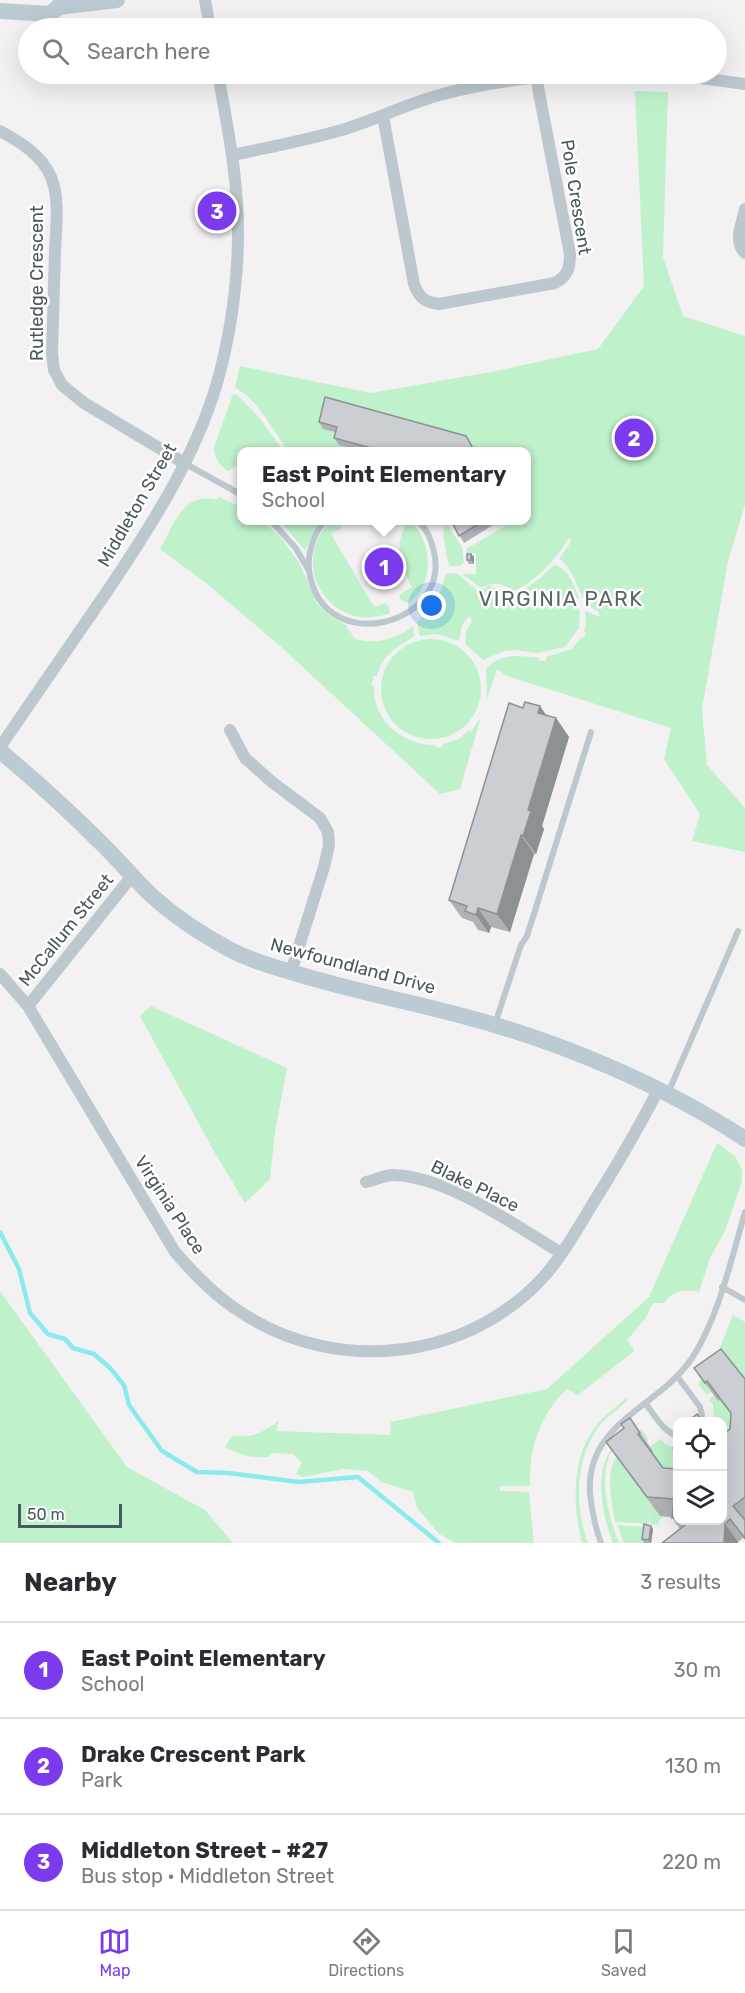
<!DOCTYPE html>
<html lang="en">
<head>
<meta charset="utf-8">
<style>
	body { margin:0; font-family:Rubik,sans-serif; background:#f7f7f7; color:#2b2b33 }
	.controls { position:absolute; right:18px; bottom:18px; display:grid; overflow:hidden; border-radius:12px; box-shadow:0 6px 24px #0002 }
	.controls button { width:54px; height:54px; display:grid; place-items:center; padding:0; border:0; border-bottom:2px solid #e1e1e2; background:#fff; color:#2b2b33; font:30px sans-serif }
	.scale { position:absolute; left:18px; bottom:15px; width:104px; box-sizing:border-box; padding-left:6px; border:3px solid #485860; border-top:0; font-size:16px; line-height:21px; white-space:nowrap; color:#485860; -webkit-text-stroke:4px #fff; paint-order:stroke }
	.you { position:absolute; left:432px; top:606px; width:21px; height:21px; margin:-15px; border:4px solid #fff; border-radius:50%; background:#1a73e8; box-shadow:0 0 0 9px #1a73e833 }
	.badge { display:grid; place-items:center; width:39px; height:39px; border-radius:50%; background:#7c3aed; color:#fff; font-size:20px; font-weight:700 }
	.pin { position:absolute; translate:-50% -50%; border:3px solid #fff; box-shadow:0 2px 6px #0006 }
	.popup { position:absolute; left:237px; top:447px; width:294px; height:78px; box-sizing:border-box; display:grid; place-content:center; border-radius:12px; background:#fff; filter:drop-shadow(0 2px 4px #0005); font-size:20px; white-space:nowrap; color:#7c7c81 }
	.popup b { font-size:22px; color:#2b2b33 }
	.popup::after { content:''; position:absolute; left:50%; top:100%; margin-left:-12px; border:12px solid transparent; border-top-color:#fff }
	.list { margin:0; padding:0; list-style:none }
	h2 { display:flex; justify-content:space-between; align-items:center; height:78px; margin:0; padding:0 24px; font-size:26px }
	h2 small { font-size:20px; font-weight:400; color:#7c7c81 }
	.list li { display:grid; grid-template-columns:39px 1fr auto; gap:18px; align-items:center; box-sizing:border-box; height:96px; padding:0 24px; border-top:2px solid #e1e1e2 }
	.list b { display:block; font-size:22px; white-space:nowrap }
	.list p { margin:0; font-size:20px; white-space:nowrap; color:#7c7c81 }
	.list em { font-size:20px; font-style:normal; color:#7c7c81 }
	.icon { flex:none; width:33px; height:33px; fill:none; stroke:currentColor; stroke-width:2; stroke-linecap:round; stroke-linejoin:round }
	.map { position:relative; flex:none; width:745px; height:1543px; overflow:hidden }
	.search { position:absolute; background:#fff; box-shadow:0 6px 24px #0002; left:18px; right:18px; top:18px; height:66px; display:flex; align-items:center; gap:15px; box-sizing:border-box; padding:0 21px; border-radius:33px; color:#7c7c81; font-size:22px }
	.sheet { height:366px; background:#fff }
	nav { display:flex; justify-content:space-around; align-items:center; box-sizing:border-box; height:84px; border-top:2px solid #e1e1e2; background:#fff; font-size:16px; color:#7c7c81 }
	nav a { display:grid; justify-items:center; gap:3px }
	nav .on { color:#7c3aed }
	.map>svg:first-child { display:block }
	.green { fill:#bff2cb }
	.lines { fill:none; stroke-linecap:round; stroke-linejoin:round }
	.stream { stroke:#8aeaf0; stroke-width:4.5 }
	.lane { stroke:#bcc8ce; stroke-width:6 }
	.street { stroke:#bcc8ce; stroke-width:12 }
	.secondary { stroke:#bccbd3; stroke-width:16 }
	.wall { fill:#afb2b6 }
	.shaded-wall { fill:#8e9194 }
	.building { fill:#cbcfd4; stroke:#8e9194; stroke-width:1.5 }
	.labels { text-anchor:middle; stroke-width:5; stroke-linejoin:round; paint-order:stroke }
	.street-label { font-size:18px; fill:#485860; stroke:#fff }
	.quarter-label { font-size:21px; letter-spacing:1.5px; fill:#5d6366; stroke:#fff }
</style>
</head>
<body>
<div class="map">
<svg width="745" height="1543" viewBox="0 0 745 1543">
	<rect width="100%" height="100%" fill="#f3f1f1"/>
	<g class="green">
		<path d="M635,91L668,92L663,257L683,316L745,336V505L728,561L702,709L707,765L745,808V852L692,841L700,814L664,759L671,728L507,676L497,669L487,699L486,669C501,652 519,656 539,658L540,661H546V657L572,649L581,638H583L586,633L584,632L586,620L585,611L600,617L598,611C574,599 581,575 559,559L571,542L569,537C558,558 535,582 514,591C502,583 494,581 481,588L462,574H476V553H467L466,549L507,525L506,521L526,520V452L476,451L341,434L345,446V451H288C275,433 255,396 235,388L240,366L371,393L491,372L598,349L644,286Z"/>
		<path d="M233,394L237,395L257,415L284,451L242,452L241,463L228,471C220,467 214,457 214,447Z"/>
		<path d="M218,497L241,507L242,520L261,521L280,536L300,564L317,604L329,615L346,625L355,639C375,645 397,639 413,626L414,636C398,647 382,654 377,676H373L372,686H374C373,722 403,745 436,745L437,748L443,747V744L459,739L469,730L471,732L481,717L460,789L440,794L280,646L206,583L160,549C174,525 183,491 217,500Z"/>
		<polygon points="280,521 321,521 305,550"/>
		<path d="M331,521L341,524L342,528L331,534L374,607L385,603L388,605L390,613C330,636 287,563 331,521Z"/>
		<path d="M408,521C433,536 436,587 408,603L401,600L399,595L412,587C400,565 393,544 408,521Z"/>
		<polygon points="444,526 448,526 462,547 464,562 460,566 450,566 448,562 443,535"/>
		<path d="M554,565C568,568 575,586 579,598L536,603L520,598L519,594L539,579Z"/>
		<path d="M448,573L458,574L478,591L490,585L491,588C507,587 513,604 528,607C544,610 561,601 575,604L580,611L579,628L565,647L537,653L514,650L504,651L483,660L465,644L466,632L472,621L469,616L462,626L459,641L437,634L420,636L417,622C432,609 442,595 445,575Z"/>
		<circle cx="431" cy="689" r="50"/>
		<polygon points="151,1006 287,1068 275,1132 270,1179 245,1203 215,1153 140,1016"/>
		<path d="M717,1143L735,1156L742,1169V1181L725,1231L710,1258L699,1292C683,1289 674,1290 664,1303H653L645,1319L627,1340L634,1349L633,1352L578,1395L567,1389C539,1415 529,1449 530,1486H500V1491L529,1492L534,1543H456L439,1534L417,1508L413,1492L381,1482L368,1471L343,1469L303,1477L296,1474L302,1463L293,1454L272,1453L268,1457C251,1458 240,1455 225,1447L232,1436C254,1438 261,1433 279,1421L276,1431L390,1435L391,1422L547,1389L649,1297Z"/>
		<polygon points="0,1291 127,1467 205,1510 233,1543 0,1543"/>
		<polygon points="733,1315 745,1322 745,1382 707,1387 711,1392 707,1395 698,1384 716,1358"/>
		<polygon points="714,1396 718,1401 720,1400 744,1431 723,1439 722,1422 714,1421 713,1405 709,1399"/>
		<path d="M627,1397L626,1402C618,1409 609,1415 602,1423C575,1454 574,1506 588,1543H582C573,1507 571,1462 593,1430C602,1417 615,1408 627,1397Z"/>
		<path d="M641,1422C632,1430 622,1438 614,1448C596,1472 609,1518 619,1543H613C603,1517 594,1476 610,1451C616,1440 628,1432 637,1424Z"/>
		<path d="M641,1429L649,1439L646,1442L678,1520L686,1526L675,1525L673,1518L665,1517L660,1519L658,1525L650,1524L651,1513L649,1524L615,1522C608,1473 603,1464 641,1429Z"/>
		<polygon points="660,1439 666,1444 677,1449 677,1486 651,1453 650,1447"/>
		<polygon points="617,1525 648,1527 648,1543 624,1543"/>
	</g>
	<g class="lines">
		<polyline class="stream" points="0,1232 19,1269 30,1313 48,1334 65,1339 73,1348 94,1354 110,1368 124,1385 129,1405 162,1451 197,1472 228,1473 299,1482 358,1477 439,1543"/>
		<g class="lane">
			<polyline points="184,463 242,495"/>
			<polyline points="270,520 295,547 308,569"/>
			<path d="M326,520C312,534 306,558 310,576C327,658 451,624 434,552C431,539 427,529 417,520"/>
			<polyline points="495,1024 521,945 527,936 591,732"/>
			<polyline points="668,1093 738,931"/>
			<polyline points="722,1287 745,1300"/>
			<polyline points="677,1376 700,1407 702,1416 699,1422"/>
			<path d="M645,1403C654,1414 664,1433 678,1436"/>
			<path d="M601,1543C595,1527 592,1511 590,1494C585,1422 659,1408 692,1358C718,1319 732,1257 745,1212"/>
		</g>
		<g class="street">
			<polyline points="205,0 210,28"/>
			<polyline points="671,74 745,84"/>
			<path d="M383,116L414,284C419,298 425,302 439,304L555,283C568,276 570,268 570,254L536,77"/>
			<path d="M0,131C20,142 42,155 51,177C60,198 56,228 55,251C54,285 53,319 52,354L54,370L62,385L84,403L184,463"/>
			<path d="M233,155C270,147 308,140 345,129C376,119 405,105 436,96C478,84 523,78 567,74"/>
			<path d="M745,209C742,224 733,241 745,253"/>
			<polyline points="230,730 245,758 272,782 320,818 328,832 329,845 324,867 291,972"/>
			<path d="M0,747C36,695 72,643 108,590C151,526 195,458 217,383C230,337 237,288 238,240C239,184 228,128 218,74"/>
			<path d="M0,974L28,1006L175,1252C195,1275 216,1297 242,1313C338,1376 472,1360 547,1273C564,1253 577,1230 590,1208C614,1170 637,1131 658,1090"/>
			<polyline points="28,1006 132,876"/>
			<path d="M366,1182C375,1180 385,1175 393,1175C447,1176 516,1226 561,1253"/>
		</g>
		<g class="secondary">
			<polyline points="0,11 51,14 58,7 117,0"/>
			<path d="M0,751C35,780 68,810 100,842C118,859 133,878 151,895C174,916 201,934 229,949C247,959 268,965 288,971C344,989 402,1000 459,1015C556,1040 662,1084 745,1139"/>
		</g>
	</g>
	<g class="wall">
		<polygon points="319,422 471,443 476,452 365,452 339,445 334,438 335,432 323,429"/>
		<polygon points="451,520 501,520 464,543"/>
		<polygon points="471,554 474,557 474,564 469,564 467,560"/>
		<polygon points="547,716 556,718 569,737 542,826 544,829 536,854 534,854 510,932 491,927 489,933 478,930 473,922 462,918 449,900"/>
		<polygon points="694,1368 745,1379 745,1540 743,1538 738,1542 680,1529 672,1517 660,1516 606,1442 624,1428 630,1418 653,1451 652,1452 663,1468 678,1469 678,1521 723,1521 725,1433 730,1429 731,1414 720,1400 718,1401"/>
		<polygon points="651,1526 653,1529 651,1543 644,1543 642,1539"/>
	</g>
	<g class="shaded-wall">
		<polygon points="471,554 474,557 474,564 471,560"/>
		<polygon points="540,706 553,725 538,713"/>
		<polygon points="556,718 569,737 542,826 544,829 536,854 523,836 528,810"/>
		<polygon points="521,835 534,854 510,932 497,914"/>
		<polygon points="478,908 491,927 489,933 476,915"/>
		<polygon points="725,1524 738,1542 738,1543 724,1543"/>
		<polygon points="651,1526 653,1529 651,1543 649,1540"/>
	</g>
	<g class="building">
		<polygon points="325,397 466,436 475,452 386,452 334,438 337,427 319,422"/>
		<polygon points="451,520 485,520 459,536"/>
		<rect x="467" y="554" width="4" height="6"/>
		<polygon points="525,702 540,706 538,713 556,718 528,810 531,811 523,836 521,835 497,914 478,908 476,915 465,911 467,906 449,900 509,703 523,708"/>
		<polygon points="721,1349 745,1379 745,1497 733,1506 745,1520 745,1538 730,1519 725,1524 724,1543 662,1543 689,1522 689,1521 723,1521 723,1430 725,1433 730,1429 731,1413 707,1381 705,1383 694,1368"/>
		<polygon points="697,1414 703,1422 687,1422"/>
		<polygon points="630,1418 640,1433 638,1434 663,1468 678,1469 678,1518 672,1518 674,1499 647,1497 606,1442 624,1428 621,1424"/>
		<polygon points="713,1418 716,1422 708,1422"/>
		<polygon points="678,1445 678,1455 673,1448"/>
		<polygon points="644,1524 651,1526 649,1540 642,1539"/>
	</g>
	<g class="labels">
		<g class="street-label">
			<text transform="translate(576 197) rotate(81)" y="6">Pole Crescent</text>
			<text transform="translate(37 283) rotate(-90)" y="6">Rutledge Crescent</text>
			<text transform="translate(137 505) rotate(-60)" y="6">Middleton Street</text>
			<text transform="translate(66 930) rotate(-51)" y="6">McCallum Street</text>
			<text transform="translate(353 966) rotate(15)" y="6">Newfoundland Drive</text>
			<text transform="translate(475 1186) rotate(26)" y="6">Blake Place</text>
			<text transform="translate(170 1205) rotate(57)" y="6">Virginia Place</text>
		</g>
		<g class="quarter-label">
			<text x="561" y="606">VIRGINIA PARK</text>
		</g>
	</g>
</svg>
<div class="controls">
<button><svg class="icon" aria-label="locate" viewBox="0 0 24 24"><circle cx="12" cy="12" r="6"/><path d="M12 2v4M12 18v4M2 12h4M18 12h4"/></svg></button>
<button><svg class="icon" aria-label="layers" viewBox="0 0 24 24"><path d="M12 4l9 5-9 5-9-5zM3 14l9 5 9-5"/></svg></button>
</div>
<div class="scale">50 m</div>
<div class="you"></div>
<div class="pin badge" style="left:384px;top:567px">1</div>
<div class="popup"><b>East Point Elementary</b>School</div>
<div class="pin badge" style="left:634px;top:438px">2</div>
<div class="pin badge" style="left:217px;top:211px">3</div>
<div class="search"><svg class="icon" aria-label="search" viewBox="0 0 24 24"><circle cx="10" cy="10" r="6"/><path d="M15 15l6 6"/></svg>Search here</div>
</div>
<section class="sheet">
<h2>Nearby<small>3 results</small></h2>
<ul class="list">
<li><span class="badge">1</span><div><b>East Point Elementary</b><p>School</p></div><em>30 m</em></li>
<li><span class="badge">2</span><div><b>Drake Crescent Park</b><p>Park</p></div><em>130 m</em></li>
<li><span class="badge">3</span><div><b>Middleton Street - #27</b><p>Bus stop · Middleton Street</p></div><em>220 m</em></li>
</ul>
</section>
<nav>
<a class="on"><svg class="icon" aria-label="map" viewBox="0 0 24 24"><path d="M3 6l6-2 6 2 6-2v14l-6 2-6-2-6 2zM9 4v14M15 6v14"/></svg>Map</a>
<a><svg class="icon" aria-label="directions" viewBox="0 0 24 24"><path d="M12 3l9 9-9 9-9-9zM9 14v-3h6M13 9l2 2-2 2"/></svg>Directions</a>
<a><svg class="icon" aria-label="saved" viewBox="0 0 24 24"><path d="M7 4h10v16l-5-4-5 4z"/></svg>Saved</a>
</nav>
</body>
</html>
